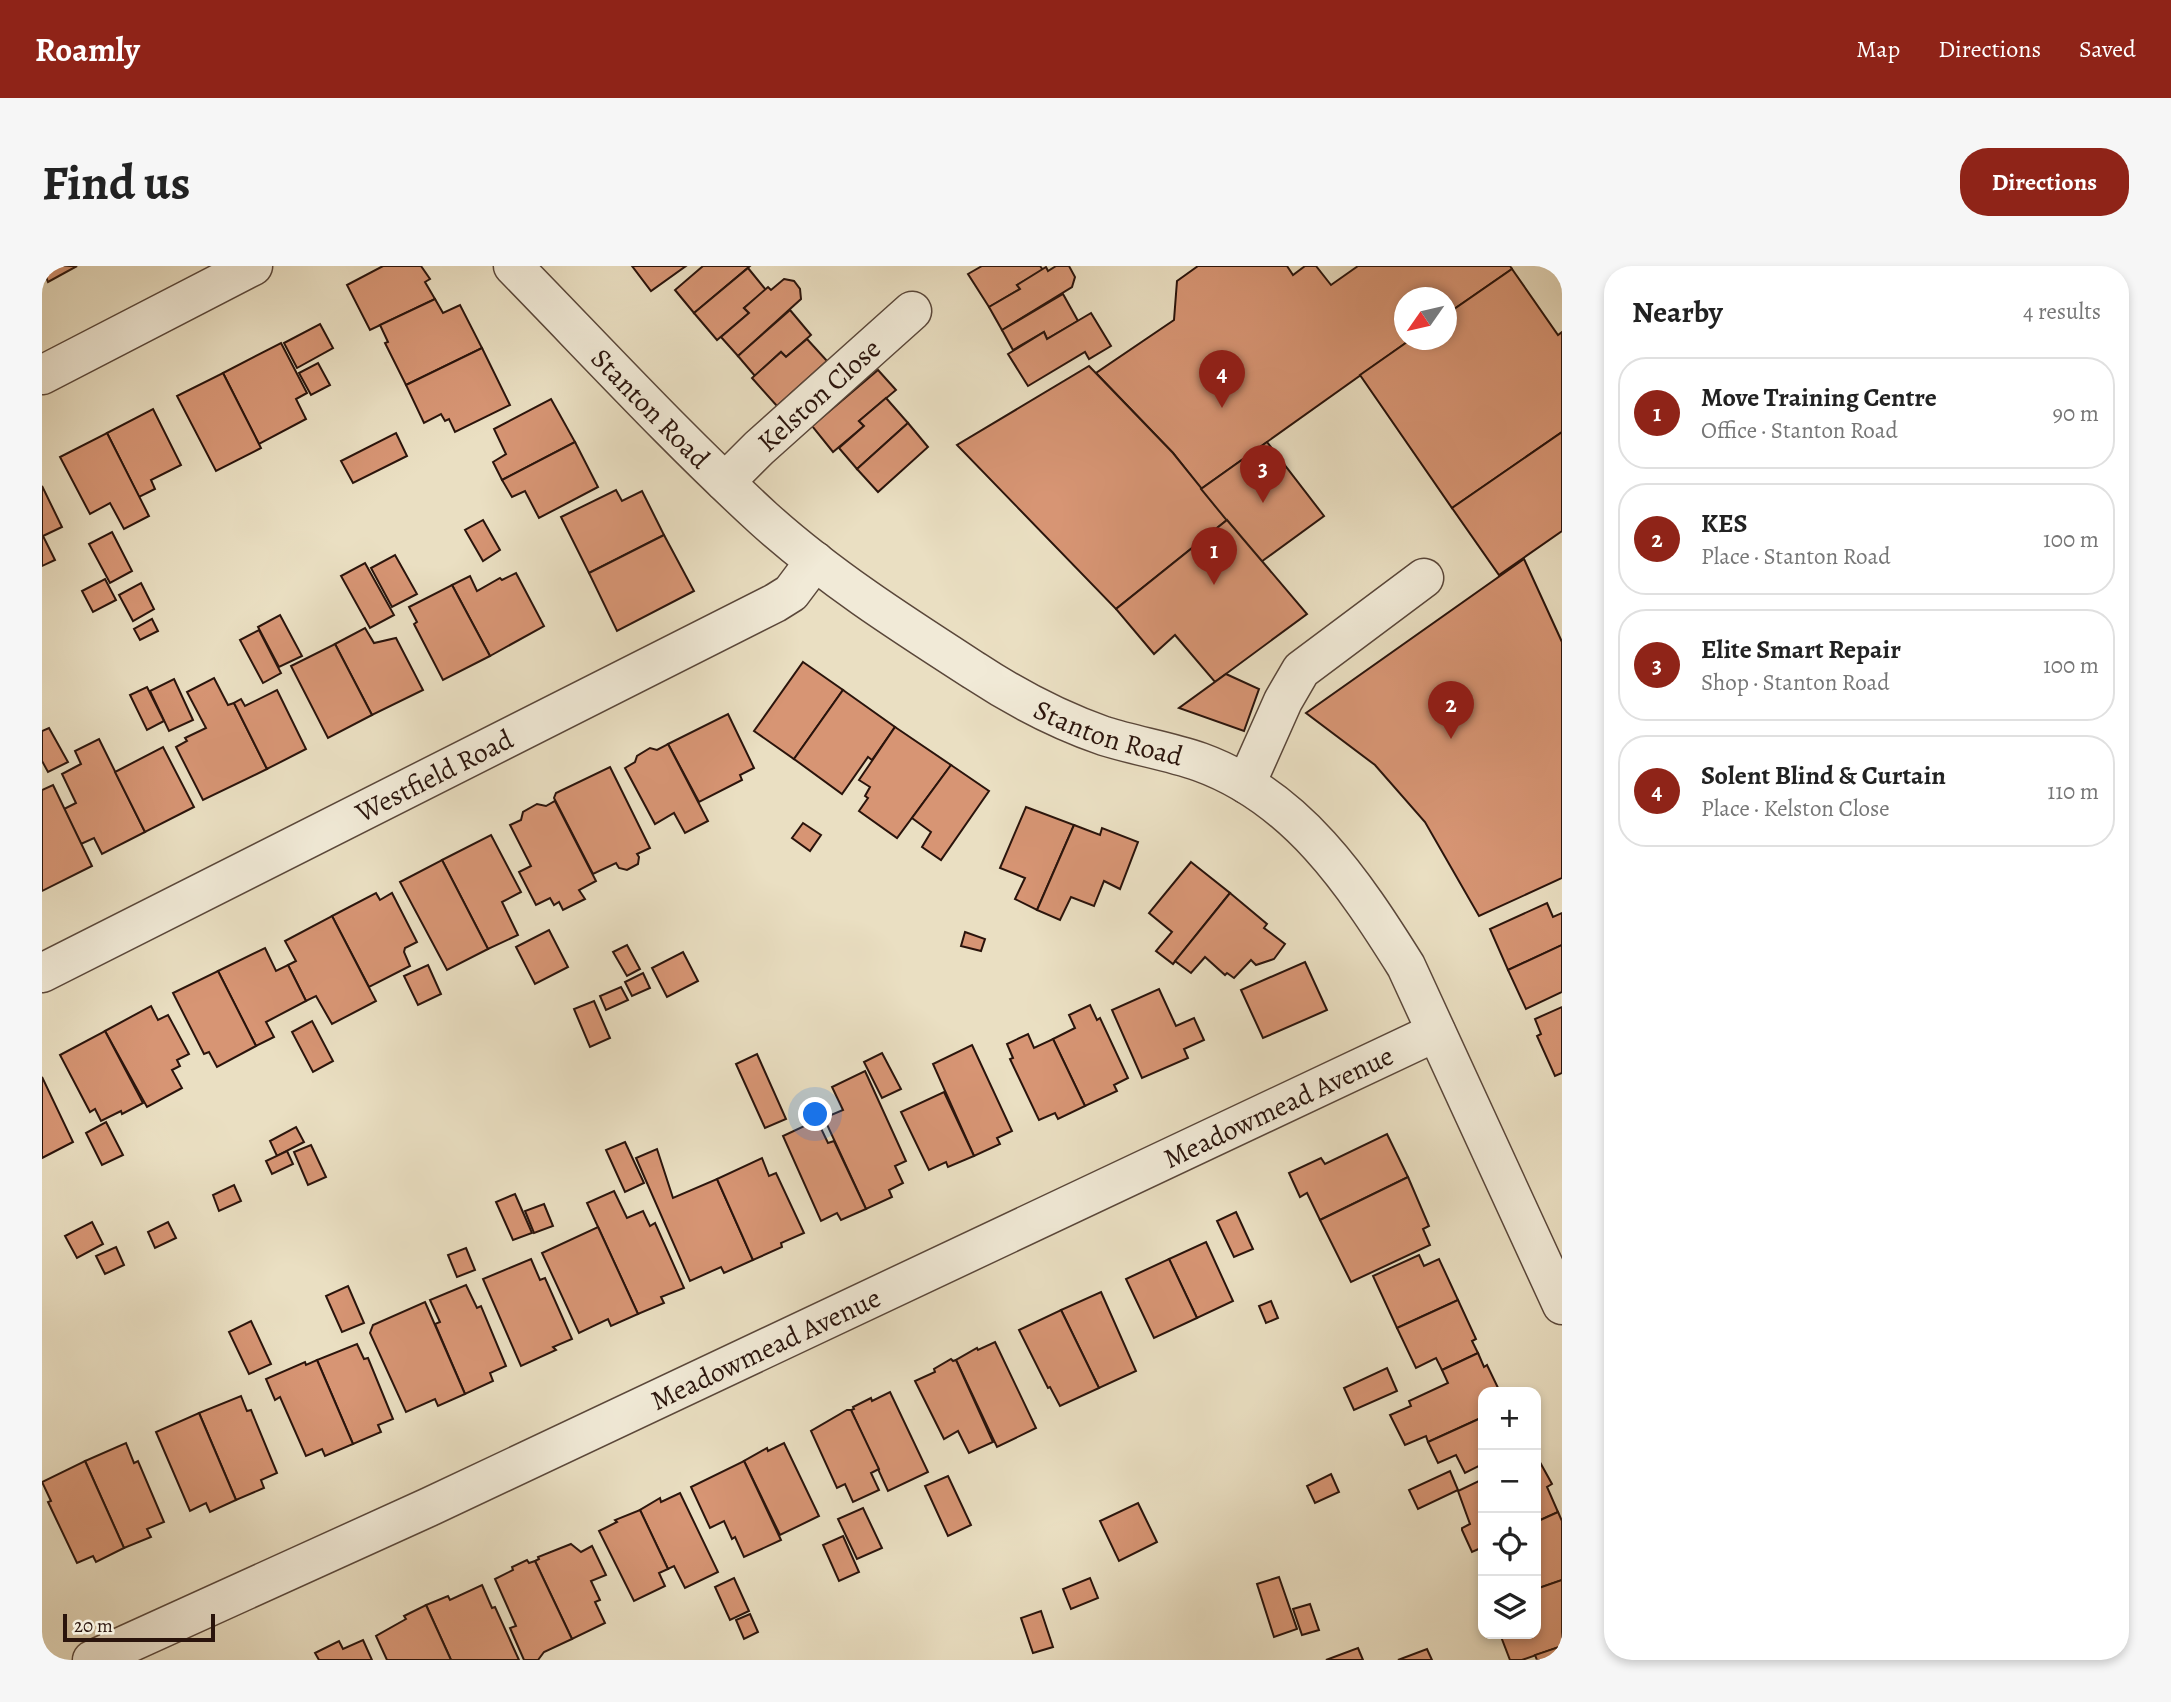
<!DOCTYPE html>
<html lang="en">
<head>
<meta charset="utf-8">
<style>
	body { margin:0; font-family:Alegreya,serif; background:#f6f6f6; color:#222 }
	.controls { position:absolute; right:21px; bottom:21px; display:grid; overflow:hidden; border-radius:14px; box-shadow:0 4px 10px #0003 }
	.controls button { width:63px; height:63px; display:grid; place-items:center; padding:0; border:0; border-bottom:2px solid #e0e0e0; background:#fff; color:#222; font:35px sans-serif }
	.compass { position:absolute; left:1352px; top:21px; width:63px; height:63px; border-radius:50%; background:#fff; box-shadow:0 4px 10px #0003; rotate:236deg }
	.scale { position:absolute; left:21px; bottom:18px; width:152px; box-sizing:border-box; padding-left:7px; border:4px solid #2a140c; border-top:0; font-size:19px; line-height:24px; white-space:nowrap; color:#2a140c; -webkit-text-stroke:5px #f1ead7; paint-order:stroke }
	.you { position:absolute; left:774px; top:849px; width:24px; height:24px; margin:-18px; border:5px solid #fff; border-radius:50%; background:#1a73e8; box-shadow:0 0 0 10px #1a73e833 }
	.badge { display:grid; place-items:center; width:46px; height:46px; border-radius:50%; background:#8f2418; color:#fff; font-size:23px; font-weight:700 }
	.pin { position:absolute; translate:-50% -58px; filter:drop-shadow(0 2px 4px #0008) }
	.pin::after { content:''; position:absolute; top:37px; width:24px; height:21px; background:inherit; clip-path:polygon(0 0,100% 0,50% 100%) }
	.list { margin:0; padding:0; list-style:none }
	h2 { display:flex; justify-content:space-between; align-items:center; height:91px; margin:0; padding:0 28px; font-size:30px }
	h2 small { font-size:23px; font-weight:400; color:#767676 }
	.list li { display:grid; grid-template-columns:46px 1fr auto; gap:21px; align-items:center; box-sizing:border-box; height:112px; margin:0 14px 14px; padding:0 14px; border:2px solid #e0e0e0; border-radius:28px }
	.list b { display:block; font-size:26px; white-space:nowrap }
	.list p { margin:0; font-size:23px; white-space:nowrap; color:#767676 }
	.list em { font-size:23px; font-style:normal; color:#767676 }
	.icon { flex:none; width:38px; height:38px; fill:none; stroke:currentColor; stroke-width:2; stroke-linecap:round; stroke-linejoin:round }
	.map { position:relative; flex:none; width:1520px; height:1394px; overflow:hidden; border-radius:28px }
	header { display:flex; align-items:center; gap:42px; box-sizing:border-box; height:98px; padding:0 35px; background:#8f2418; color:#fff }
	header strong { font-size:33px }
	nav { display:flex; gap:38px; margin-inline-start:auto; font-size:24px }
	.intro { display:flex; align-items:center; justify-content:space-between; box-sizing:border-box; height:168px; padding:0 42px }
	h1 { margin:0; font-size:49px }
	.button { padding:18px 32px; border-radius:28px; background:#8f2418; color:#fff; font-size:24px; font-weight:700 }
	main { display:flex; gap:42px; padding:0 42px }
	aside { flex:1; background:#fff; border-radius:28px; box-shadow:0 4px 10px #0003 }
	.map>svg:first-child { display:block }
	.building { fill:#d79574; stroke:#2a140c; stroke-width:2 }
	.lines { fill:none; stroke-linecap:round; stroke-linejoin:round }
	.minor-casing { stroke:#5a473a; stroke-width:41 }
	.minor { stroke:#f1ead7; stroke-width:38 }
	.labels { text-anchor:middle; stroke-width:7; stroke-linejoin:round; paint-order:stroke }
	.street-label { font-size:28px; fill:#2a140c; stroke:#f1ead7 }
</style>
</head>
<body>
<header>
<strong>Roamly</strong>
<nav><a>Map</a><a>Directions</a><a>Saved</a></nav>
</header>
<div class="intro"><h1>Find us</h1><a class="button">Directions</a></div>
<main>
<div class="map">
<svg width="1520" height="1394" viewBox="0 0 1520 1394">
	<rect width="100%" height="100%" fill="#eadfc2"/>
	<filter id="stains"><feTurbulence type="fractalNoise" baseFrequency=".00286" numOctaves="4"/><feColorMatrix values="0 0 0 0 .2 0 0 0 0 .09 0 0 0 0 .02 0 0 0 .5 -.17"/></filter>
	<radialGradient id="worn" r=".72"><stop offset=".6" stop-color="#630" stop-opacity="0"/><stop offset="1" stop-color="#630" stop-opacity=".3"/></radialGradient>
	<g class="building">
		<polygon points="0,0 35,0 6,16"/>
		<polygon points="341,0 379,0 388,13 383,16 393,33 328,64 305,19"/>
		<polygon points="590,0 644,0 609,25"/>
		<polygon points="661,0 708,0 652,47 633,24"/>
		<polygon points="940,0 998,0 1001,4 975,19 978,23 947,41 926,8"/>
		<polygon points="1014,0 1027,0 1033,11 1030,21 960,64 947,41 978,23 975,19 1004,1 1006,5"/>
		<polygon points="1156,0 1245,0 1251,9 1263,0 1274,0 1289,19 1316,0 1468,0 1470,3 1405,48 1405,32 1363,32 1363,74 1368,74 1159,223 1131,187 1054,107 1132,54 1135,15"/>
		<polygon points="706,2 724,24 702,42 707,47 675,74 652,47"/>
		<polygon points="1470,3 1516,69 1520,66 1520,166 1410,242 1318,109 1368,74 1405,74 1405,48"/>
		<polygon points="742,13 752,15 758,23 759,33 696,90 679,71 707,47 702,42 726,21 729,24"/>
		<polygon points="1021,28 1036,55 1005,73 1002,66 971,84 960,64"/>
		<polygon points="393,33 401,47 418,39 440,82 364,119 343,77 346,76 338,59"/>
		<polygon points="748,44 769,69 744,91 739,86 713,110 696,90"/>
		<polygon points="1049,47 1069,80 1047,93 1043,86 986,120 966,88 1002,66 1005,73"/>
		<polygon points="278,58 291,82 255,102 242,77"/>
		<polygon points="765,73 785,95 735,140 710,112 739,86 744,91"/>
		<polygon points="239,77 265,127 254,133 264,153 217,178 181,107"/>
		<polygon points="440,82 468,139 413,166 407,153 403,155 399,148 382,157 364,119"/>
		<polygon points="276,97 288,119 269,129 257,107"/>
		<polygon points="1047,100 1131,187 1185,254 1074,343 915,179"/>
		<polygon points="836,104 854,124 817,155 822,160 791,186 770,160"/>
		<polygon points="181,107 219,182 174,205 135,130"/>
		<polygon points="844,132 866,157 815,203 797,182 822,160 817,155"/>
		<polygon points="509,133 533,176 460,214 451,196 464,188 452,163"/>
		<polygon points="111,143 139,199 109,214 113,223 97,231 65,167"/>
		<polygon points="866,157 886,181 836,226 815,203"/>
		<polygon points="1520,166 1520,265 1457,309 1410,242"/>
		<polygon points="65,167 107,250 82,263 68,237 48,248 18,191"/>
		<polygon points="354,167 365,190 311,217 299,195"/>
		<polygon points="533,176 556,221 497,252 483,225 470,231 460,214"/>
		<polygon points="1225,176 1282,250 1219,296 1159,223"/>
		<polygon points="0,220 20,261 1,270 13,294 0,300"/>
		<polygon points="574,224 580,235 600,225 622,269 547,307 519,251"/>
		<polygon points="441,254 458,284 441,295 423,264"/>
		<polygon points="1185,254 1265,348 1173,416 1133,369 1112,388 1074,343"/>
		<polygon points="70,266 90,305 68,317 47,278"/>
		<polygon points="622,269 652,325 575,365 547,307"/>
		<polygon points="353,289 375,328 350,341 329,302"/>
		<polygon points="1482,293 1520,376 1520,612 1437,650 1383,556 1333,499 1264,447"/>
		<polygon points="323,297 352,349 328,362 299,310"/>
		<polygon points="474,307 502,360 448,390 410,319 428,310 435,325 458,312 460,314"/>
		<polygon points="63,313 74,334 51,346 40,325"/>
		<polygon points="99,317 112,343 91,355 77,329"/>
		<polygon points="410,319 448,390 401,414 372,358 375,356 367,341"/>
		<polygon points="238,349 260,390 237,401 216,361"/>
		<polygon points="110,353 116,365 98,374 92,363"/>
		<polygon points="323,362 332,377 354,372 381,424 330,449 293,378"/>
		<polygon points="217,364 239,407 221,417 198,374"/>
		<polygon points="293,378 330,449 286,472 249,400"/>
		<polygon points="761,396 801,424 752,493 712,465"/>
		<polygon points="1184,408 1217,423 1202,465 1137,442"/>
		<polygon points="172,412 186,439 192,437 225,503 161,534 134,481 145,475 143,472 164,462 145,426"/>
		<polygon points="132,413 151,454 127,465 108,425"/>
		<polygon points="105,421 122,455 105,464 88,429"/>
		<polygon points="235,424 264,483 225,503 192,437 199,433 203,440"/>
		<polygon points="801,424 853,461 830,494 826,491 800,528 752,493"/>
		<polygon points="686,448 712,502 698,509 700,514 657,536 626,478"/>
		<polygon points="853,461 909,499 855,572 817,545 826,532 823,530 828,521 817,514"/>
		<polygon points="7,462 26,496 6,506 0,495 0,465"/>
		<polygon points="57,473 103,566 60,588 52,572 39,578 22,543 34,537 20,508 39,498 33,485"/>
		<polygon points="626,478 666,555 643,567 632,547 613,558 583,502 593,496 595,490 608,482 615,484"/>
		<polygon points="121,481 152,541 103,566 73,506"/>
		<polygon points="909,499 947,525 899,594 880,581 889,566 870,552"/>
		<polygon points="568,501 608,582 595,588 597,591 596,598 585,604 577,602 574,597 551,608 512,532 514,527"/>
		<polygon points="11,519 50,600 0,625 0,524"/>
		<polygon points="513,535 554,615 537,624 543,633 521,644 517,636 512,639 508,632 494,639 477,606 489,600 468,559 479,554 481,546 495,538 504,540"/>
		<polygon points="984,541 1032,559 995,644 973,633 983,612 958,602"/>
		<polygon points="761,557 779,569 768,585 750,572"/>
		<polygon points="1032,559 1058,569 1060,562 1096,576 1078,623 1062,615 1052,640 1029,631 1018,654 995,644"/>
		<polygon points="449,569 479,626 460,636 476,669 446,683 400,594"/>
		<polygon points="400,594 446,683 405,704 358,616"/>
		<polygon points="1149,596 1188,627 1131,698 1114,685 1130,666 1107,647"/>
		<polygon points="334,627 338,634 350,627 375,676 363,682 362,686 368,700 327,721 290,650"/>
		<polygon points="1188,627 1225,658 1222,662 1243,678 1232,693 1214,699 1209,694 1192,712 1185,707 1183,709 1163,691 1149,707 1133,695"/>
		<polygon points="1505,637 1511,651 1520,647 1520,679 1466,704 1448,663"/>
		<polygon points="290,650 334,735 290,758 274,730 264,735 246,699 254,695 243,675"/>
		<polygon points="507,664 526,701 493,718 474,681"/>
		<polygon points="923,666 943,673 939,685 919,680"/>
		<polygon points="585,679 598,703 585,710 571,686"/>
		<polygon points="1520,679 1520,726 1484,743 1466,704"/>
		<polygon points="223,682 234,705 246,699 264,735 224,756 232,771 214,780 176,705"/>
		<polygon points="641,686 656,715 625,731 610,702"/>
		<polygon points="1263,696 1285,744 1221,772 1199,724"/>
		<polygon points="386,699 399,728 376,739 362,710"/>
		<polygon points="176,705 214,780 175,801 167,786 162,788 131,727"/>
		<polygon points="601,707 608,722 590,730 583,716"/>
		<polygon points="579,721 586,734 564,744 558,730"/>
		<polygon points="1117,723 1134,760 1152,752 1162,774 1142,783 1146,792 1100,812 1070,744"/>
		<polygon points="552,735 568,772 548,781 532,743"/>
		<polygon points="1048,739 1055,754 1058,752 1086,812 1072,819 1075,825 1043,840 1011,773 1033,762 1027,749"/>
		<polygon points="109,740 116,754 126,749 147,788 135,794 138,800 130,804 140,822 105,841 63,765"/>
		<polygon points="1520,741 1520,807 1513,810 1495,770 1499,768 1493,753"/>
		<polygon points="270,755 291,795 271,806 250,766"/>
		<polygon points="63,765 101,837 80,848 79,845 59,855 53,843 48,846 18,789"/>
		<polygon points="986,768 992,782 1011,773 1043,840 1016,853 1013,847 997,854 968,793 971,792 965,778"/>
		<polygon points="930,779 970,865 955,872 958,878 932,890 891,798"/>
		<polygon points="840,787 859,823 840,832 822,796"/>
		<polygon points="715,788 744,853 723,862 694,798"/>
		<polygon points="823,805 864,895 853,900 861,917 847,924 850,931 824,943 782,852 801,844 790,821"/>
		<polygon points="0,811 31,876 0,892"/>
		<polygon points="902,826 932,890 906,901 904,896 887,904 859,846"/>
		<polygon points="775,854 786,877 792,875 824,943 799,954 795,947 779,955 741,870"/>
		<polygon points="64,856 81,889 60,899 44,867"/>
		<polygon points="254,861 262,876 235,890 228,875"/>
		<polygon points="1345,868 1366,911 1278,954 1265,927 1258,931 1247,907 1279,892 1283,898"/>
		<polygon points="583,876 602,917 583,926 564,884"/>
		<polygon points="269,879 284,911 266,919 252,886"/>
		<polygon points="615,883 631,932 675,913 711,994 682,1007 679,1001 648,1015 594,892"/>
		<polygon points="245,885 251,898 230,908 224,895"/>
		<polygon points="720,892 727,910 734,907 762,967 739,977 740,981 711,994 675,913"/>
		<polygon points="1366,911 1387,960 1381,963 1388,979 1309,1016 1278,954"/>
		<polygon points="192,919 199,935 177,945 171,929"/>
		<polygon points="572,925 585,952 601,945 608,960 613,957 642,1022 619,1031 622,1037 596,1048 545,937"/>
		<polygon points="473,928 490,967 471,974 454,936"/>
		<polygon points="502,938 511,960 492,967 483,945"/>
		<polygon points="1194,946 1211,983 1192,991 1175,955"/>
		<polygon points="50,956 61,978 35,992 23,970"/>
		<polygon points="126,956 134,972 113,982 106,966"/>
		<polygon points="556,961 596,1048 569,1060 566,1053 537,1067 500,987"/>
		<polygon points="1164,976 1191,1035 1155,1052 1127,993"/>
		<polygon points="74,981 82,999 63,1008 54,990"/>
		<polygon points="424,982 433,1004 415,1011 406,989"/>
		<polygon points="1377,989 1382,1000 1397,993 1416,1034 1355,1062 1331,1010"/>
		<polygon points="489,993 498,1014 503,1012 530,1073 511,1081 514,1084 479,1100 441,1013"/>
		<polygon points="1127,993 1155,1052 1112,1072 1084,1013"/>
		<polygon points="424,1019 435,1042 439,1040 464,1100 448,1107 451,1115 423,1128 393,1058 398,1056 388,1034"/>
		<polygon points="306,1020 322,1057 300,1066 284,1030"/>
		<polygon points="1059,1026 1094,1105 1057,1122 1019,1044"/>
		<polygon points="1416,1034 1434,1073 1430,1075 1436,1087 1400,1104 1394,1092 1374,1102 1355,1062"/>
		<polygon points="1229,1035 1236,1052 1224,1057 1217,1040"/>
		<polygon points="383,1036 423,1128 396,1140 393,1133 364,1146 328,1067 331,1059"/>
		<polygon points="1019,1044 1057,1122 1018,1140 1008,1121 1006,1122 977,1064"/>
		<polygon points="209,1055 229,1098 207,1108 187,1066"/>
		<polygon points="953,1076 994,1162 955,1181 914,1094 935,1082 936,1084"/>
		<polygon points="315,1078 322,1093 326,1092 351,1153 336,1159 339,1166 311,1178 275,1094"/>
		<polygon points="1436,1087 1442,1101 1445,1099 1458,1126 1441,1126 1441,1151 1386,1176 1384,1170 1363,1179 1348,1149 1369,1140 1367,1135 1406,1117 1400,1104"/>
		<polygon points="909,1093 911,1095 914,1094 951,1176 927,1187 916,1165 902,1173 873,1115 893,1106 892,1103"/>
		<polygon points="275,1094 311,1178 283,1190 280,1183 264,1190 238,1131 233,1134 224,1113 263,1096 264,1099"/>
		<polygon points="1345,1102 1355,1125 1312,1144 1302,1122"/>
		<polygon points="848,1126 886,1206 846,1225 809,1144 812,1143 811,1141 829,1132 830,1135"/>
		<polygon points="199,1130 205,1145 209,1144 235,1207 219,1214 222,1222 194,1234 157,1147"/>
		<polygon points="805,1144 809,1144 837,1203 829,1207 837,1224 811,1236 803,1218 795,1222 769,1165"/>
		<polygon points="157,1147 194,1234 168,1246 164,1237 148,1245 114,1166"/>
		<polygon points="1441,1151 1441,1198 1423,1207 1414,1189 1396,1197 1386,1176"/>
		<polygon points="84,1177 92,1197 96,1195 122,1256 105,1263 109,1271 82,1282 43,1195"/>
		<polygon points="742,1177 777,1250 738,1269 702,1195 725,1182 726,1185"/>
		<polygon points="1494,1189 1510,1218 1505,1221 1516,1246 1494,1256"/>
		<polygon points="43,1195 82,1282 54,1296 51,1290 35,1297 6,1236 9,1235 0,1216"/>
		<polygon points="702,1195 739,1274 702,1291 693,1271 690,1273 682,1255 668,1262 649,1221"/>
		<polygon points="1408,1205 1416,1224 1376,1243 1367,1224"/>
		<polygon points="1289,1208 1297,1226 1273,1237 1265,1220"/>
		<polygon points="906,1210 929,1259 906,1270 883,1220"/>
		<polygon points="1441,1213 1441,1281 1430,1286 1420,1264 1420,1262 1428,1258 1416,1225"/>
		<polygon points="638,1227 676,1306 643,1322 632,1300 626,1303 598,1244 618,1232 619,1236"/>
		<polygon points="1096,1237 1115,1276 1077,1295 1058,1255"/>
		<polygon points="821,1242 840,1282 815,1293 796,1253"/>
		<polygon points="598,1244 626,1303 617,1307 623,1320 592,1335 557,1265 575,1256 573,1254"/>
		<polygon points="1516,1246 1520,1255 1520,1314 1494,1323 1494,1256"/>
		<polygon points="801,1270 817,1306 797,1315 781,1279"/>
		<polygon points="529,1278 539,1286 550,1280 564,1309 549,1315 558,1334 553,1336 563,1357 530,1373 493,1295 497,1293 496,1291"/>
		<polygon points="485,1294 487,1297 493,1295 530,1373 502,1386 496,1394 482,1394 468,1362 474,1360 453,1313 471,1304 470,1301"/>
		<polygon points="1237,1311 1255,1363 1232,1371 1215,1318"/>
		<polygon points="692,1312 707,1345 688,1354 673,1321"/>
		<polygon points="1048,1312 1056,1332 1029,1343 1021,1323"/>
		<polygon points="1520,1314 1520,1380 1480,1394 1468,1394 1458,1368 1494,1368 1494,1323"/>
		<polygon points="440,1319 450,1342 453,1341 477,1394 409,1394 384,1339 406,1330 408,1334"/>
		<polygon points="1268,1338 1277,1364 1260,1369 1251,1343"/>
		<polygon points="384,1339 409,1394 345,1394 334,1370 364,1353 362,1350"/>
		<polygon points="999,1345 1011,1381 991,1387 979,1352"/>
		<polygon points="708,1348 716,1366 702,1373 694,1354"/>
		<polygon points="321,1374 330,1394 277,1394 273,1387 297,1375 301,1383"/>
		<polygon points="1520,1380 1520,1394 1495,1394 1493,1389"/>
		<polygon points="1316,1382 1321,1394 1284,1394"/>
		<polygon points="1385,1383 1390,1394 1356,1394"/>
	</g>
	<g class="lines">
		<g class="minor-casing">
			<g id="minor">
				<path id="s1" d="M471,0C553,84 634,172 721,252C785,310 860,358 933,405C974,432 1016,454 1062,470C1094,480 1127,485 1158,496C1255,531 1312,617 1364,700L1520,1039"/>
				<polyline points="0,109 211,0"/>
				<path id="s2" d="M683,216L717,182L870,45"/>
				<polyline points="1204,518 1241,435 1259,404 1382,312"/>
				<path id="s3" d="M0,707L733,337L749,327L773,295"/>
				<path id="s4" d="M50,1394L387,1241L1394,766"/>
			</g>
		</g>
		<use href="#minor" class="minor"/>
	</g>
	<g class="labels">
		<g class="street-label">
			<text dy="10" stroke="none"><textPath href="#s2" startOffset="128">Kelston Close</textPath></text>
			<text dy="10" stroke="none"><textPath href="#s1" startOffset="198">Stanton Road</textPath></text>
			<text dy="10" stroke="none"><textPath href="#s1" startOffset="765">Stanton Road</textPath></text>
			<text dy="10" stroke="none"><textPath href="#s3" startOffset="439">Westfield Road</textPath></text>
			<text dy="10" stroke="none"><textPath href="#s4" startOffset="1309">Meadowmead Avenue</textPath></text>
			<text dy="10" stroke="none"><textPath href="#s4" startOffset="742">Meadowmead Avenue</textPath></text>
		</g>
	</g>
	<rect width="100%" height="100%" filter="url(#stains)"/>
	<rect width="100%" height="100%" fill="url(#worn)"/>
</svg>
<div class="controls">
<button>+</button>
<button>−</button>
<button><svg class="icon" aria-label="locate" viewBox="0 0 24 24"><circle cx="12" cy="12" r="6"/><path d="M12 2v4M12 18v4M2 12h4M18 12h4"/></svg></button>
<button><svg class="icon" aria-label="layers" viewBox="0 0 24 24"><path d="M12 4l9 5-9 5-9-5zM3 14l9 5 9-5"/></svg></button>
</div>
<svg class="compass" viewBox="-18 -18 36 36"><path d="M0-13l5 13h-10z" fill="#e53935"/><path d="M0 13l5-13h-10z" fill="#767676"/></svg>
<div class="scale">20 m</div>
<div class="you"></div>
<div class="pin badge" style="left:1172px;top:319px">1</div>
<div class="pin badge" style="left:1409px;top:473px">2</div>
<div class="pin badge" style="left:1221px;top:237px">3</div>
<div class="pin badge" style="left:1180px;top:142px">4</div>
</div>
<aside>
<h2>Nearby<small>4 results</small></h2>
<ul class="list">
<li><span class="badge">1</span><div><b>Move Training Centre</b><p>Office · Stanton Road</p></div><em>90 m</em></li>
<li><span class="badge">2</span><div><b>KES</b><p>Place · Stanton Road</p></div><em>100 m</em></li>
<li><span class="badge">3</span><div><b>Elite Smart Repair</b><p>Shop · Stanton Road</p></div><em>100 m</em></li>
<li><span class="badge">4</span><div><b>Solent Blind &amp; Curtain</b><p>Place · Kelston Close</p></div><em>110 m</em></li>
</ul>
</aside>
</main>
</body>
</html>
